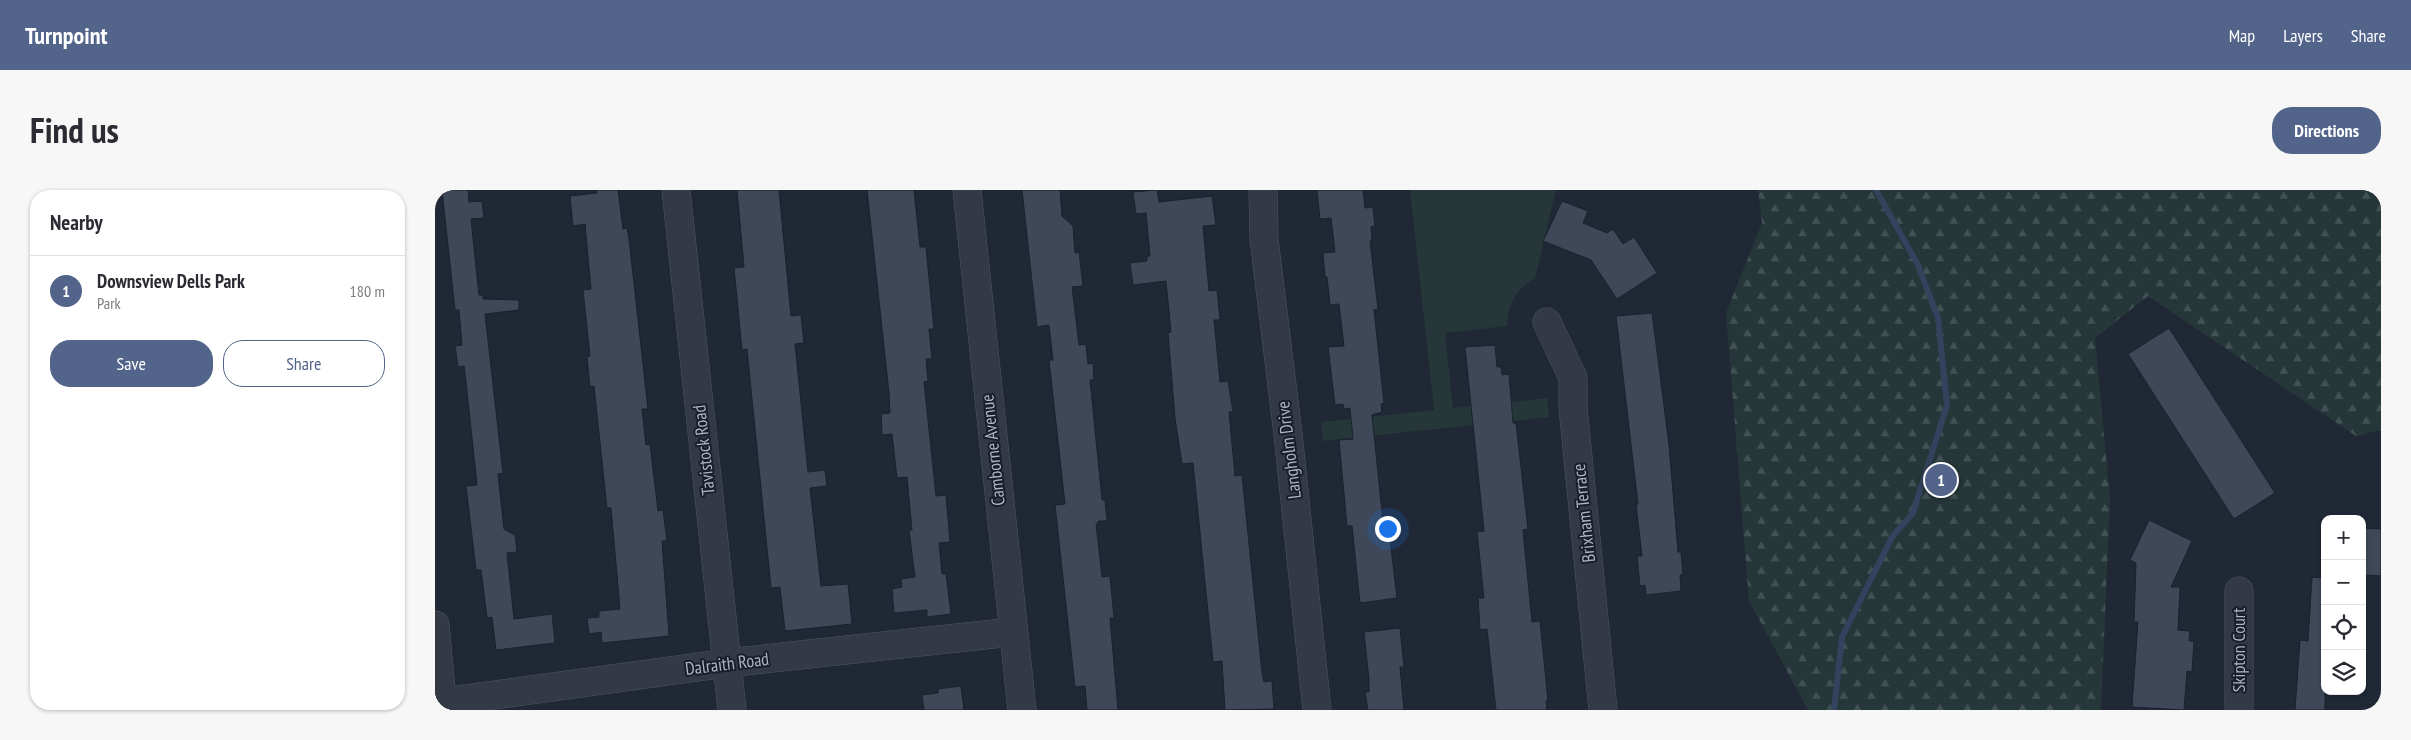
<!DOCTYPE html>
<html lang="en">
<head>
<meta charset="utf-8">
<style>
	body { margin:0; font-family:"PT Sans Narrow",sans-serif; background:#f7f7f7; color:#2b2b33 }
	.controls { position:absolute; right:15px; bottom:15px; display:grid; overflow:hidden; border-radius:10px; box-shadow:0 1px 4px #0004 }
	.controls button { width:45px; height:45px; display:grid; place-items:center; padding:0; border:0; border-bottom:1px solid #e1e1e2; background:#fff; color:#2b2b33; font:25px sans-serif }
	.you { position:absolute; left:952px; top:338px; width:18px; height:18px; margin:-12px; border:4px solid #fff; border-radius:50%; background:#1a73e8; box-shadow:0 0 0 8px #1a73e833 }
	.badge { display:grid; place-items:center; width:32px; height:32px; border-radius:50%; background:#52648a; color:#fff; font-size:16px; font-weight:700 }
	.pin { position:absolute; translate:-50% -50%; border:2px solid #fff; box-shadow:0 1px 5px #0006 }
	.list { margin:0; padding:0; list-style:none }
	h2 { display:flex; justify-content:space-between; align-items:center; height:65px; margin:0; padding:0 20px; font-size:21px }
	h2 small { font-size:16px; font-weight:400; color:#7c7c81 }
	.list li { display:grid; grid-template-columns:32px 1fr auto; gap:15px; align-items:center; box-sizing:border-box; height:70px; padding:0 20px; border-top:1px solid #e1e1e2 }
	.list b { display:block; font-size:19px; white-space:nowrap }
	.list p { margin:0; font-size:16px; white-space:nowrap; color:#7c7c81 }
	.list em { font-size:16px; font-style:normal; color:#7c7c81 }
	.actions { display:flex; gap:10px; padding:15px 20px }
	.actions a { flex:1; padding:11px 0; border:1px solid #52648a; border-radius:20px; text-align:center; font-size:18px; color:#52648a }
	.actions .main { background:#52648a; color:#fff }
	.icon { flex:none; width:28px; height:28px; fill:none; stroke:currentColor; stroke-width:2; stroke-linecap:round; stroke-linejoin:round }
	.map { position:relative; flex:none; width:1946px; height:520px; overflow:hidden; border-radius:20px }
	header { display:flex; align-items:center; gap:30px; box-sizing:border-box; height:70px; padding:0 25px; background:#52648a; color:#fff }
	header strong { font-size:24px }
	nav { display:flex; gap:28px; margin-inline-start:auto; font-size:18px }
	.intro { display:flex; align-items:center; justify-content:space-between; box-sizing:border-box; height:120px; padding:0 30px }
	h1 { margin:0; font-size:35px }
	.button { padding:12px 22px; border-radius:20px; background:#52648a; color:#fff; font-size:18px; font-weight:700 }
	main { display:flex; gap:30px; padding:0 30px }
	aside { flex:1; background:#fff; border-radius:20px; box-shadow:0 1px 4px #0004 }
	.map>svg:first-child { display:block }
	.green { fill:#253739 }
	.forest { fill:url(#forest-firs) }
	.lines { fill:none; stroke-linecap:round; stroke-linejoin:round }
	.stream { stroke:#33435d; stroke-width:6 }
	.building { fill:#3e4858; stroke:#1b212d }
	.minor-casing { stroke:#4e5561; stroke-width:29 }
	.minor { stroke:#333a46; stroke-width:28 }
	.labels { text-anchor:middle; stroke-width:4; stroke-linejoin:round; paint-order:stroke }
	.street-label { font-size:18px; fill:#adb5c3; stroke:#191f2a }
</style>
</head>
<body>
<header>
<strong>Turnpoint</strong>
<nav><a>Map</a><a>Layers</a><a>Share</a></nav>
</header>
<div class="intro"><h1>Find us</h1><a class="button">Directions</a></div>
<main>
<aside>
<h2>Nearby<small></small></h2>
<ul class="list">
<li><span class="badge">1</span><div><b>Downsview Dells Park</b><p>Park</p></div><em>180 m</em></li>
</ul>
<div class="actions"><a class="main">Save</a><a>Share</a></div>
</aside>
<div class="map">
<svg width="1946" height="520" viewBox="0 0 1946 520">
	<defs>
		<pattern id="forest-firs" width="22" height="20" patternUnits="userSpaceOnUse" patternTransform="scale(1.25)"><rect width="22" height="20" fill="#253739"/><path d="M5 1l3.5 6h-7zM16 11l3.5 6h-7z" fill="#425254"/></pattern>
	</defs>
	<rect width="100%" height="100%" fill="#202835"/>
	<path class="green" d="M975,0H1121L1100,88C1081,100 1073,113 1072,136L1010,143L1018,218L1112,208L1114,227L888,251L886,232L999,220Z"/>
	<polygon class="forest" points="1323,0 1946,0 1946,240 1921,246 1713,106 1660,148 1675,309 1666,520 1373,520 1314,411 1291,123 1327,33"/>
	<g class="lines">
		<polyline class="stream" points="1399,520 1407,447 1457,347 1478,323 1512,215 1503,128 1483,75 1441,0"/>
	</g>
	<g class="building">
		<polygon points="7,0 33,0 34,12 47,11 49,28 36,29 44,105 48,105 48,109 84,110 84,120 50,124 68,283 63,284 69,339 80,345 82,362 72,363 79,429 117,424 120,453 61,460 57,427 52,428 46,380 41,380 31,296 42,295 31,192 29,176 23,177 20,156 27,155 24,120 20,120"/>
		<polygon points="161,0 183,0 188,39 192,38 194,49 213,219 207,219 211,255 215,254 223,321 228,320 232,351 227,351 234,446 167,453 166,442 154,444 152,428 164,427 164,421 185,419 176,318 172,318 159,196 155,197 152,167 155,166 148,100 156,99 150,34 138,36 135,6 162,3"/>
		<polygon points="302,0 344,0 356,126 366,125 369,153 360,154 373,282 390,280 392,296 375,298 386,396 413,394 417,434 350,441 345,397 336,398 312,159 307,160 299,78 309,77"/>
		<polygon points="432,0 479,0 485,57 491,57 499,139 494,139 497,169 491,169 493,191 489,192 501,306 511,305 515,352 504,353 507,384 511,384 516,424 492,427 492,420 459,423 457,399 467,397 466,389 480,387 474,340 477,340 472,287 462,288 457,244 447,245 446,224 455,223 454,203"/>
		<polygon points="587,0 625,0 627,26 638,36 640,63 644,62 648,96 637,97 644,155 651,154 653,174 658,173 659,190 655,190 667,310 670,310 672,331 663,331 663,334 661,334 667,387 675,386 679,428 675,428 683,520 652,520 650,496 640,497 620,315 630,314 614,170 618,170 614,135 602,137"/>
		<polygon points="722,0 724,12 777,6 781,35 768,36 774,101 782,100 785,130 779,130 785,192 793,191 798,222 794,222 800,286 807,285 827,482 829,492 837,491 839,519 790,520 787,471 778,472 758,273 747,274 740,228 733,143 736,142 731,91 698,95 695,73 712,71 712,66 715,66 711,23 701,24 698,2"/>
		<polygon points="882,0 928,0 930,18 938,17 940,36 936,37 937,51 935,51 943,119 939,120 949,213 946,214 947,222 937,225 949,341 954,340 962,408 925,413 917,336 912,336 904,250 918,249 915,218 909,219 908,214 900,215 893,157 909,156 904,114 895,115 892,87 890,87 888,63 900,62 896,28 885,29"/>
		<polygon points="1127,11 1153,21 1148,33 1172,43 1178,39 1188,54 1199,47 1222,83 1182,109 1156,70 1108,51"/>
		<polygon points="1217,123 1234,255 1243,362 1246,362 1248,385 1245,385 1246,401 1211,405 1210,395 1205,396 1202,366 1207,366 1201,315 1203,314 1181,126"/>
		<polygon points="1734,138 1840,303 1799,329 1693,164"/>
		<polygon points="1060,155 1062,177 1066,177 1067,185 1074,184 1078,233 1081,233 1093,339 1088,340 1097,432 1105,431 1113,511 1111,511 1112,520 1061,520 1052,439 1045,440 1043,408 1049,408 1042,342 1049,341 1030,157"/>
		<polygon points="1714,330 1757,351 1736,397 1745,397 1743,440 1755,441 1754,451 1759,451 1757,482 1752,481 1749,520 1697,517 1703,432 1699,432 1701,373 1695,370"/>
		<polygon points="1927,338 1946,339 1946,386 1927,385"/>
		<polygon points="1877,387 1890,388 1890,520 1860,520 1865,450 1873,451"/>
		<polygon points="965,438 969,477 965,477 969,520 933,520 930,502 934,502 934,490 929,442"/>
		<polygon points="526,496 529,520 489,520 487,505 503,503 503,499"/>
	</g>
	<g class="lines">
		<g class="minor-casing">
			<g id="minor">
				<polyline points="241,0 297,520"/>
				<polyline points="532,0 587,520"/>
				<polyline points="828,0 829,49 853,244 882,520"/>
				<polyline points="1112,132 1138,188 1138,217 1168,520"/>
				<polyline points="1804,401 1804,520"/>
				<polyline points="0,435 8,520"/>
				<polyline points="8,512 292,473 577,442"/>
			</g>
		</g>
		<use href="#minor" class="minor"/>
	</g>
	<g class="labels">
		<g class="street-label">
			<text transform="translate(269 260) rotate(-96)" y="6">Tavistock Road</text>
			<text transform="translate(558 260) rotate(-96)" y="6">Camborne Avenue</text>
			<text transform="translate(854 260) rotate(-97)" y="6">Langholm Drive</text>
			<text transform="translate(1149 323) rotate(-96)" y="6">Brixham Terrace</text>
			<text transform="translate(1804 460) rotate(-90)" y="6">Skipton Court</text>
			<text transform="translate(292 474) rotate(-7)" y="6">Dalraith Road</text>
		</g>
	</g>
</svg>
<div class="controls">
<button>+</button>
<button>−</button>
<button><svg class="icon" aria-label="locate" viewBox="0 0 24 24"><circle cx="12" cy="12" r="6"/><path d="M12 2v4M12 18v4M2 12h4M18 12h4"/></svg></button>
<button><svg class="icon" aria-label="layers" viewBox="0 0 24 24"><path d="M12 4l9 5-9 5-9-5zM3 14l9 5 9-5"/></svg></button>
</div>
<div class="you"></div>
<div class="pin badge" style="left:1506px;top:290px">1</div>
</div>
</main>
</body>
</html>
